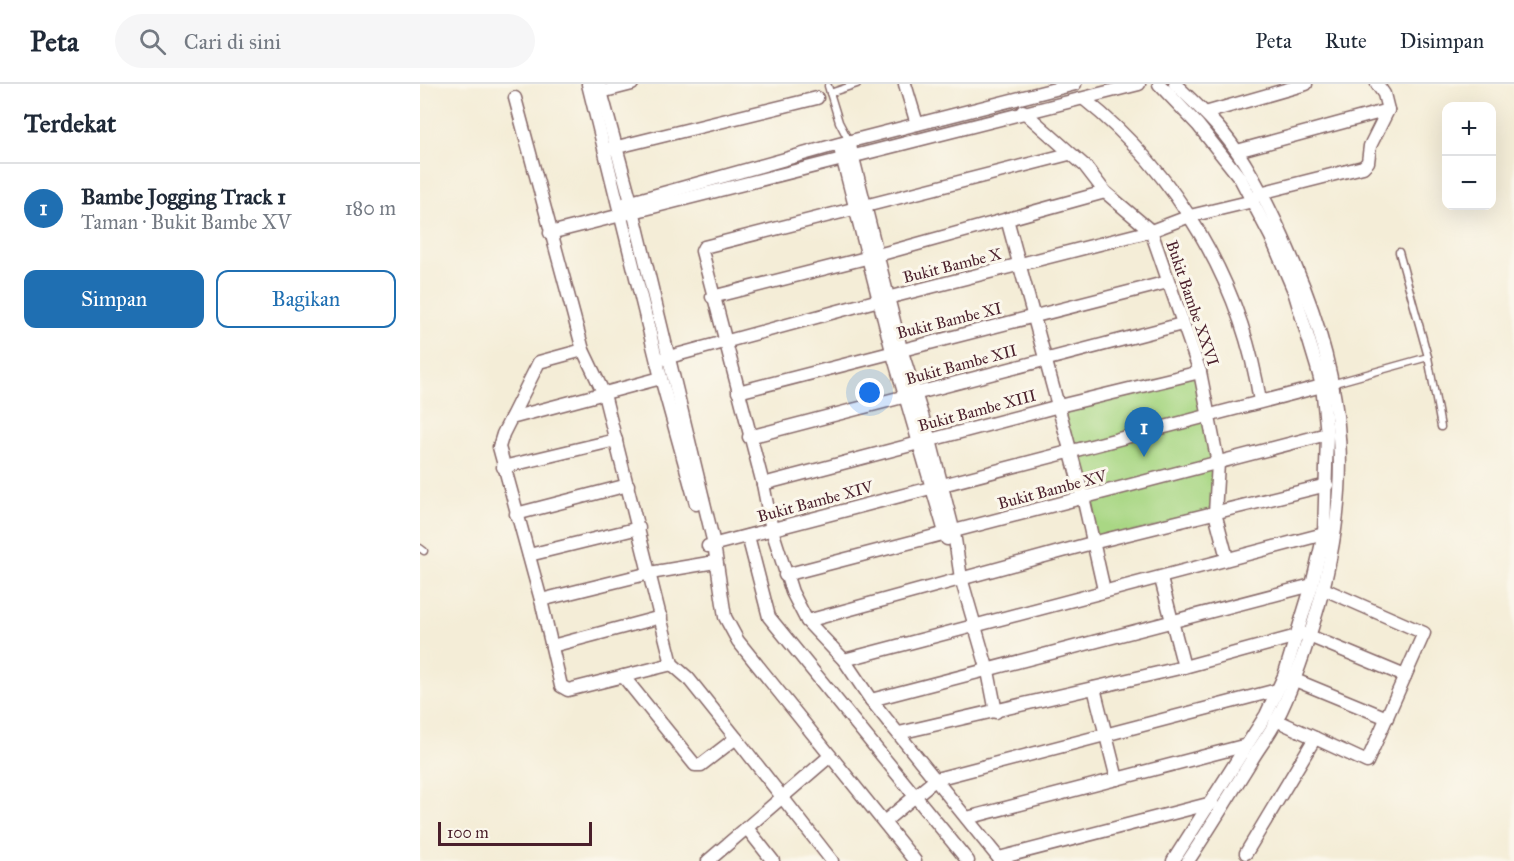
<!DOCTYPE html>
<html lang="id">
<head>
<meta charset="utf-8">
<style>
	body { margin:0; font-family:"IM FELL Great Primer",serif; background:#f6f6f7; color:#1f2937 }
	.controls { position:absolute; right:18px; top:18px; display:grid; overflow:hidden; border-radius:12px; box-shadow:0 6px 24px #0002 }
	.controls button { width:54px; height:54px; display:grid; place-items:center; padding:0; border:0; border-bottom:2px solid #e0e1e3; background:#fff; color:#1f2937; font:30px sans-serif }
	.scale { position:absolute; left:18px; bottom:15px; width:154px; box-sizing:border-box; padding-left:6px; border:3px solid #4a1f2b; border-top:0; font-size:16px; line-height:21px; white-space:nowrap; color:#4a1f2b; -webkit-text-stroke:4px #fbf7ec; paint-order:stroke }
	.you { position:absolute; left:450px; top:309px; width:21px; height:21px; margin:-15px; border:4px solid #fff; border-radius:50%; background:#1a73e8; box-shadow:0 0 0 9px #1a73e833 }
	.badge { display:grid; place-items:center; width:39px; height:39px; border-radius:50%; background:#1f6fb2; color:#fff; font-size:20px; font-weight:700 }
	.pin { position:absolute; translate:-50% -50px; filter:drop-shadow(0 2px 3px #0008) }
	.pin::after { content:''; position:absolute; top:32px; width:21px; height:18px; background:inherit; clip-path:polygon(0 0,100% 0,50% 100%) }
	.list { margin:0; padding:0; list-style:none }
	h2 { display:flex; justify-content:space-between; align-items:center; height:78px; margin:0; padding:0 24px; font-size:26px }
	h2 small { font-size:20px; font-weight:400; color:#747a83 }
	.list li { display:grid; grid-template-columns:39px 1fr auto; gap:18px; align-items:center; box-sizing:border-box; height:90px; padding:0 24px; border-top:2px solid #e0e1e3 }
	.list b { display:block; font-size:22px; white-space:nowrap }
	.list p { margin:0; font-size:20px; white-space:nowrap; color:#747a83 }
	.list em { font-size:20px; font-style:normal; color:#747a83 }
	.actions { display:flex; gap:12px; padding:18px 24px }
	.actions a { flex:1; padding:14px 0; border:2px solid #1f6fb2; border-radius:12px; text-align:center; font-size:21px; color:#1f6fb2 }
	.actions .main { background:#1f6fb2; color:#fff }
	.icon { flex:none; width:33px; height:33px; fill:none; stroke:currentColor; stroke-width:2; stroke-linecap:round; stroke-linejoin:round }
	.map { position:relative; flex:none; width:1094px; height:777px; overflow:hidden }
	header { display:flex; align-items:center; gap:36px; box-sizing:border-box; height:84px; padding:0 30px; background:#fff; border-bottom:2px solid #e0e1e3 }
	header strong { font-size:28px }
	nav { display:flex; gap:33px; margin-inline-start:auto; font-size:21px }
	.search { width:420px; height:54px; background:#f6f6f7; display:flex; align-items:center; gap:15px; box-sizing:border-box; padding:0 21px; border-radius:33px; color:#747a83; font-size:22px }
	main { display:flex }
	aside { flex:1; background:#fff }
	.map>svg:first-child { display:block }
	.green { fill:#a9d784; stroke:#7a7b58; stroke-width:1.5 }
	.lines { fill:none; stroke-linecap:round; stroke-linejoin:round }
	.lane-casing { stroke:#866767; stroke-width:9 }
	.street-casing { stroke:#866767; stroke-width:15 }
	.lane { stroke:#fff; stroke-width:6 }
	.street { stroke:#fff; stroke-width:12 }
	.labels { text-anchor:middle; stroke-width:6; stroke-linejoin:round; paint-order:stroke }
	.street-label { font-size:16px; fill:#4a1f2b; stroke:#fbf7ec }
</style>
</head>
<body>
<header>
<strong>Peta</strong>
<div class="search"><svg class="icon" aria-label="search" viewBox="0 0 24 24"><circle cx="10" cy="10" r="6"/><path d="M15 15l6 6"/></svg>Cari di sini</div>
<nav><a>Peta</a><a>Rute</a><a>Disimpan</a></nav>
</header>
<main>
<aside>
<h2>Terdekat<small></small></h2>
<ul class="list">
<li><span class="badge">1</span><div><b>Bambe Jogging Track 1</b><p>Taman · Bukit Bambe XV</p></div><em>180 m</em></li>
</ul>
<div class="actions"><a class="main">Simpan</a><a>Bagikan</a></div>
</aside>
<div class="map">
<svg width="1094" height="777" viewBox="0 0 1094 777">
	<rect width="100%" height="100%" fill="#fbf7ec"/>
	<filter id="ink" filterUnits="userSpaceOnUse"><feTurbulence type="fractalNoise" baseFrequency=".0167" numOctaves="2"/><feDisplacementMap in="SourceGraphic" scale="12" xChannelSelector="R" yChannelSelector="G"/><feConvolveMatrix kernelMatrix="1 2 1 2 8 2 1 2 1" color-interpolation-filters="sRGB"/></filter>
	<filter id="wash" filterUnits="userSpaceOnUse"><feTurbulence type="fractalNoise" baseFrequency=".008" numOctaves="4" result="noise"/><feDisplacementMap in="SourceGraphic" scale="24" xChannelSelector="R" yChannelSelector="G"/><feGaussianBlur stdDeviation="1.35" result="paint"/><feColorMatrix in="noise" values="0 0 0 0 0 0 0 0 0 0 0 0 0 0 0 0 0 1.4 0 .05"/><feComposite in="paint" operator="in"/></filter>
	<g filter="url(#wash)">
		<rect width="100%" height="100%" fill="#f4edd7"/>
		<polygon class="green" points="780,288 790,331 795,429 672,459 639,322"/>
	</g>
	<g filter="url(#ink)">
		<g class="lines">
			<g class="lane-casing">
				<g id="lane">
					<polyline points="408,2 419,38 429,57"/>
					<polyline points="410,9 437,0"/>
					<polyline points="1008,273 1021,343"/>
					<polyline points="911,300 1008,273 979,168"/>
					<polyline points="0,464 4,467"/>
				</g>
			</g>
			<g class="street-casing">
				<g id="street">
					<polyline points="168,0 241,294 276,420"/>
					<polyline points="179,0 211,118 294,460 305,533 318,557 495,777"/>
					<polyline points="485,0 497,40"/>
					<polyline points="739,0 778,41 820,94 851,153 874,207 897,283 902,302 907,350 904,450 892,501 864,592 846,631 753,777"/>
					<path d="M755,0C777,21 799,41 816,66C840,101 858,141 874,179C928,304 934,408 894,537C884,570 873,604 857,635C850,650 839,663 831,677C810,711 790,744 768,777"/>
					<polyline points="181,8 212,0"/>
					<polyline points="95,14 163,266 184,310 252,580 268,594 316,654 281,681 275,681 203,592"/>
					<path d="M664,15C757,89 822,200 840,317"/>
					<polyline points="603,27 665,82 685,108 731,147 780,288 798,379 795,429 807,474"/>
					<polyline points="785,29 886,0"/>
					<polyline points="429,58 481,265 510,356 534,449 541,494 568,587 576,628"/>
					<polyline points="189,65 397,14"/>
					<polyline points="817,67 968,26"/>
					<polyline points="421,68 472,267 527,455"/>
					<polyline points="840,109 943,83 948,78 950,62 968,26 964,10 957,0"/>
					<polyline points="204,120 419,60 655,0"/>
					<polyline points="587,135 663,413 684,506"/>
					<polyline points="130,149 719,0"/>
					<polyline points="292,213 458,171 685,108"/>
					<polyline points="163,266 119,278 83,350 79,363 121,516 141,602 148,606 252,580"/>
					<polyline points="238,276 459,216 731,147 770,132 833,117"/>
					<polyline points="318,308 748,198"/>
					<polyline points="91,334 241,294"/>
					<polyline points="329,353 762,240"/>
					<polyline points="83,383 196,356"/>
					<polyline points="343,400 639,322 780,288"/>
					<polyline points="96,430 208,401"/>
					<polyline points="328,452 349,533 548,777"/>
					<polyline points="288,462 902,302"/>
					<polyline points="109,471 219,444"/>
					<polyline points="365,491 907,350"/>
					<polyline points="741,495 764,583"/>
					<polyline points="121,516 230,489 295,478"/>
					<polyline points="387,537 672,459 907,401"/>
					<polyline points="882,549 985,592"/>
					<polyline points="132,562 241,533"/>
					<polyline points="424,576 904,450"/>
					<polyline points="875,596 967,634"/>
					<polyline points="674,604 697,695"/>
					<polyline points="451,616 892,501"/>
					<polyline points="856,636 947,678 1004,549 904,505"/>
					<polyline points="479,649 764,583 877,552"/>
					<polyline points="316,654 412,777"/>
					<polyline points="547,734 827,661"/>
					<polyline points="464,738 516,695 857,606"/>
					<polyline points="327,744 353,777"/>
					<polyline points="826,769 895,654"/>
					<polyline points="579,774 792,719"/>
					<polyline points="288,777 410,672"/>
					<polyline points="581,777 451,616 424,576 387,537 372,508 352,446 343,400 282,167 284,163 649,70"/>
				</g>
			</g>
			<use href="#lane" class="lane"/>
			<use href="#street" class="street"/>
		</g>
	</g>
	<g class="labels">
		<g class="street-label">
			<text transform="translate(532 181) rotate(-14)" y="6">Bukit Bambe X</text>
			<text transform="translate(773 219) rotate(71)" y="6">Bukit Bambe XXVI</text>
			<text transform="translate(529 236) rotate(-14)" y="6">Bukit Bambe XI</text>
			<text transform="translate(541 280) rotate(-15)" y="6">Bukit Bambe XII</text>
			<text transform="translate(557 326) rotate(-15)" y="6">Bukit Bambe XIII</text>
			<text transform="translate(632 405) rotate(-15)" y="6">Bukit Bambe XV</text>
			<text transform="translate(395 417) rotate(-15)" y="6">Bukit Bambe XIV</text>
		</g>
	</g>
</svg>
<div class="controls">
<button>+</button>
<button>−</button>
</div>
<div class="scale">100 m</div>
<div class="you"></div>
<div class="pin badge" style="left:724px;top:373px">1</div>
</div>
</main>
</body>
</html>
